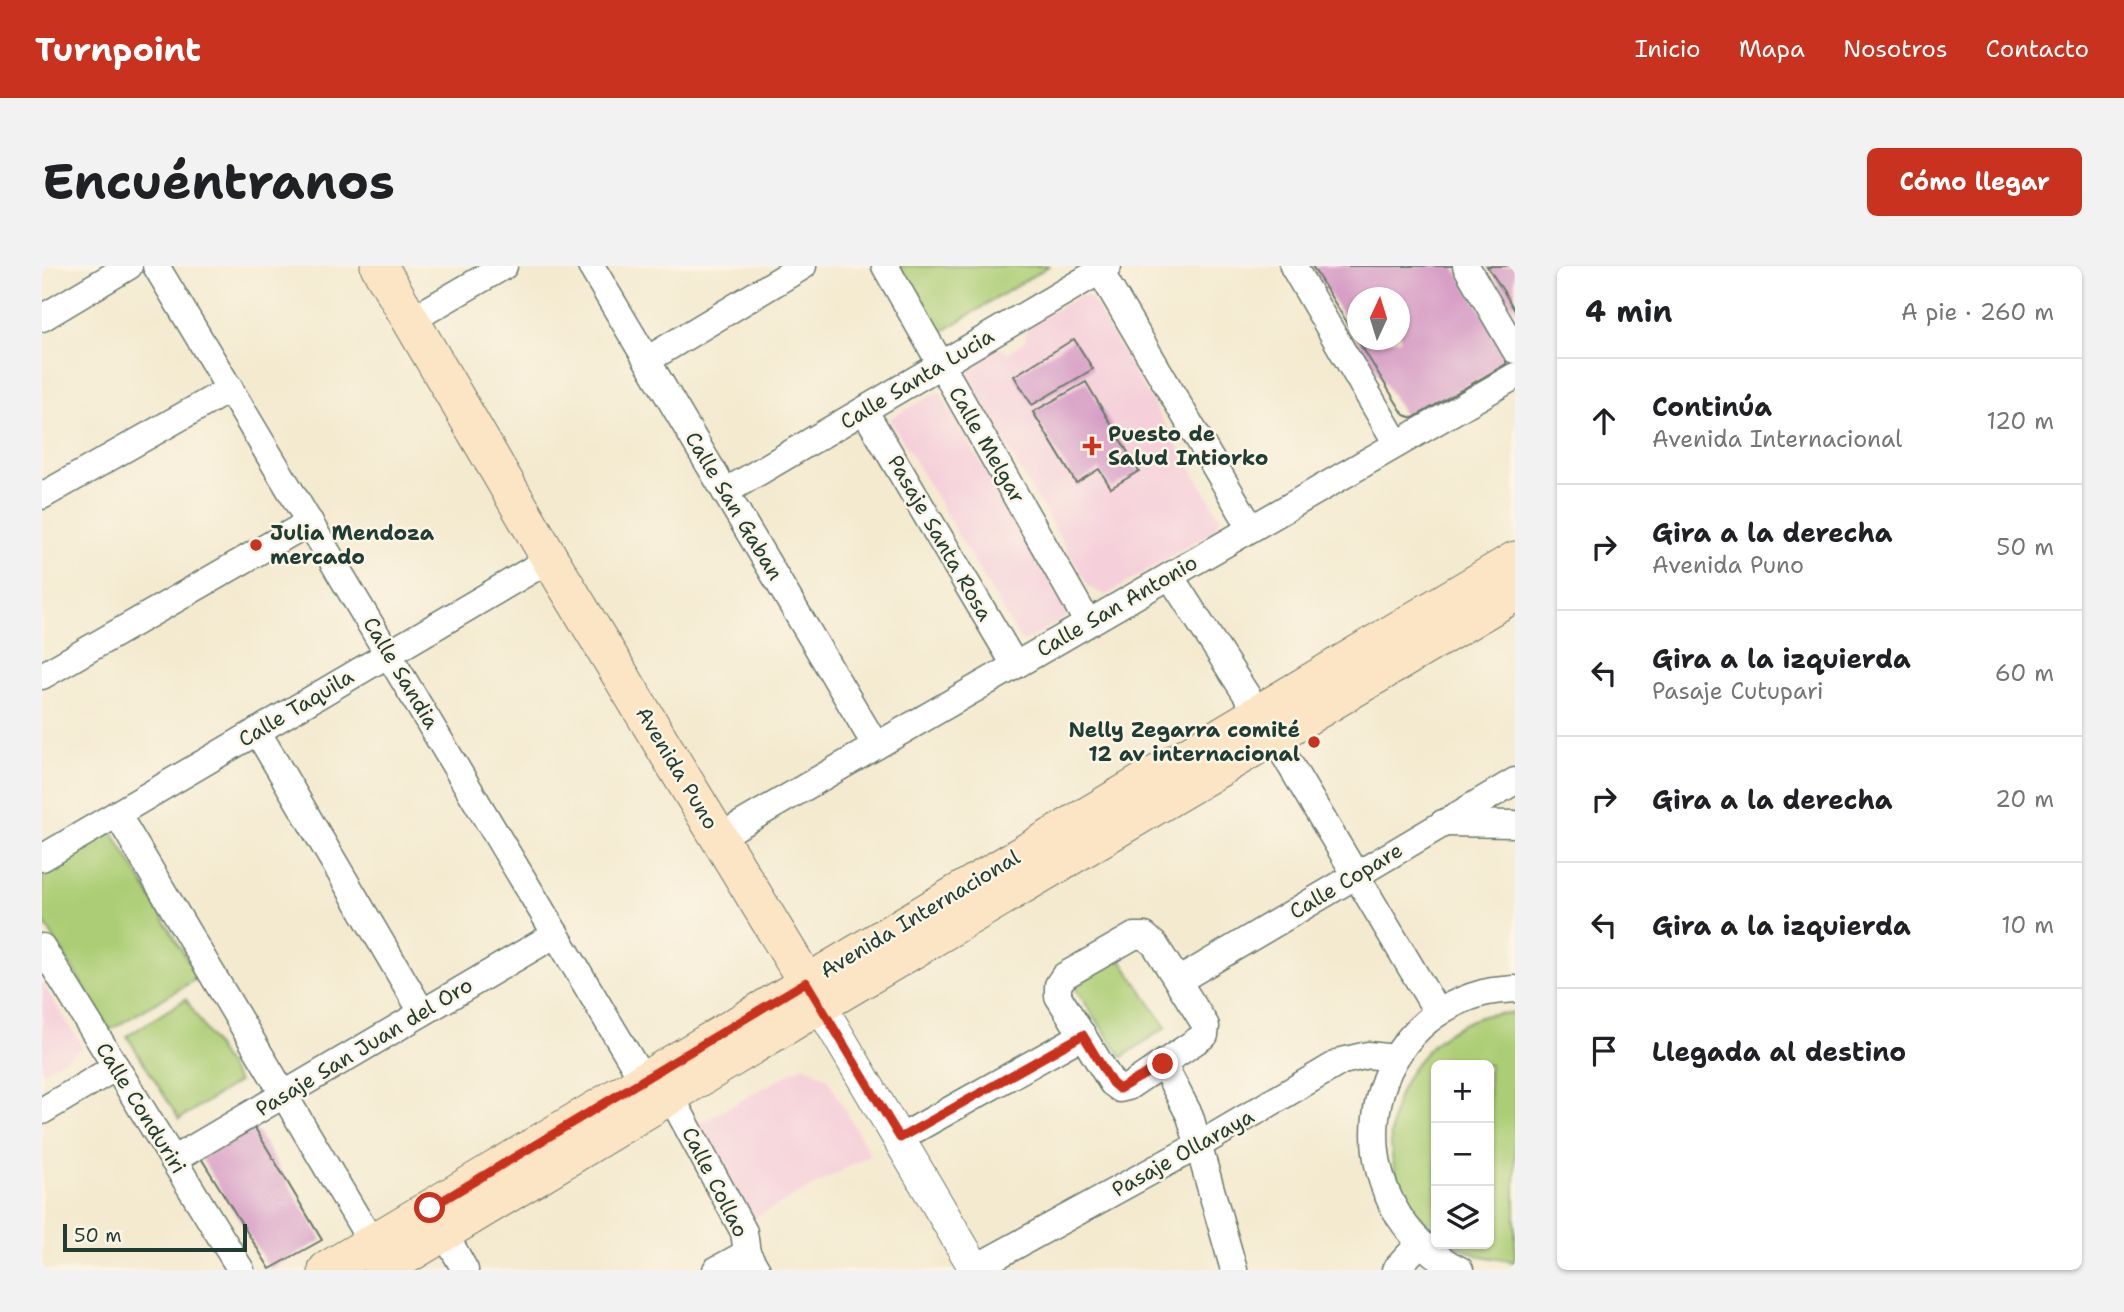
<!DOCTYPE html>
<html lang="es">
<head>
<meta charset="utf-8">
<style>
	body { margin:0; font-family:"Shantell Sans",sans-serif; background:#f2f2f2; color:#202124 }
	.controls { position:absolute; right:21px; bottom:21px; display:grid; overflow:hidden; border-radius:10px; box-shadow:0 2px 5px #0004 }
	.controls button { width:63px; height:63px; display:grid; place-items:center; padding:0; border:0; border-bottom:2px solid #e0e0e0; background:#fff; color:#202124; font:35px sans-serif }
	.compass { position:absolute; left:1305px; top:21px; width:63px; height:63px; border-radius:50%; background:#fff; box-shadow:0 2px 5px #0004; rotate:4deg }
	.scale { position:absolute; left:21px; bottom:18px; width:184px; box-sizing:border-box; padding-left:7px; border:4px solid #1f3d34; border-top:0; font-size:19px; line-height:24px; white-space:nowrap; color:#1f3d34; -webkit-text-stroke:5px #fcf5e5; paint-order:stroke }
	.stop { position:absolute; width:21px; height:21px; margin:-16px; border:5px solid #c8321e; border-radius:50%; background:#fff }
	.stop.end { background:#c8321e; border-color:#fff; box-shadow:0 2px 7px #0008 }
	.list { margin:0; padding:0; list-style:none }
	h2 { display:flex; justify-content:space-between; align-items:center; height:91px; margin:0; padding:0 28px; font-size:30px }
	h2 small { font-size:23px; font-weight:400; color:#757577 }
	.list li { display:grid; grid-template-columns:46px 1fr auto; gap:21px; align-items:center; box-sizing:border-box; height:126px; padding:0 28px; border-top:2px solid #e0e0e0 }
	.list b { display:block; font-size:26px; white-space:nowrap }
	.list p { margin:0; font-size:23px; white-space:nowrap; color:#757577 }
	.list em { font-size:23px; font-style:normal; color:#757577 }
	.icon { flex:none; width:38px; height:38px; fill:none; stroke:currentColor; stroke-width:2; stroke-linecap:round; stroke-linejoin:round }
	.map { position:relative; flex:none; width:1473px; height:1004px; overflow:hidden; border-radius:10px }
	header { display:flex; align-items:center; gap:42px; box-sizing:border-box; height:98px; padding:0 35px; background:#c8321e; color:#fff }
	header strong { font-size:33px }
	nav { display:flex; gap:38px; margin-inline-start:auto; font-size:24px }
	.intro { display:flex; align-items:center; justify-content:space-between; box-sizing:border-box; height:168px; padding:0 42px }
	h1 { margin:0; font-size:49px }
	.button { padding:18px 32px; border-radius:10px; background:#c8321e; color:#fff; font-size:24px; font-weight:700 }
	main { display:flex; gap:42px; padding:0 42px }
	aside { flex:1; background:#fff; border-radius:10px; box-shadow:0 2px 5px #0004 }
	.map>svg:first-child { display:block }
	.built { fill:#f5cfda }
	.green { fill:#accd75; stroke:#668554; stroke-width:2 }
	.building { fill:#d79ec6; fill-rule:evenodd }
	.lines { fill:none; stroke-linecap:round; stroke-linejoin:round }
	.minor-casing { stroke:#6a7a6b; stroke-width:29 }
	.tertiary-casing { stroke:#6a7a6b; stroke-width:34 }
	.secondary-casing { stroke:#6a7a6b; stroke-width:39 }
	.minor { stroke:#fff; stroke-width:26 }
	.tertiary { stroke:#fff; stroke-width:32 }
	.secondary { stroke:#fce5c4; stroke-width:37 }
	.route { stroke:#c8321e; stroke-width:9 }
	.poi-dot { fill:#c8321e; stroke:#fcf5e5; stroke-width:2.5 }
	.labels { text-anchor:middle; stroke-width:5; stroke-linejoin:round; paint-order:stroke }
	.street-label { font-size:21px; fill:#1f3d34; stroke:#fcf5e5 }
	.poi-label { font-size:21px; font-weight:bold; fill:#1f3d34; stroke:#fcf5e5; text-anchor:start }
</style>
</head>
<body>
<header>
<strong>Turnpoint</strong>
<nav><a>Inicio</a><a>Mapa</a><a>Nosotros</a><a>Contacto</a></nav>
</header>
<div class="intro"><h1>Encuéntranos</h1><a class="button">Cómo llegar</a></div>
<main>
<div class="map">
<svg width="1473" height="1004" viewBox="0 0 1473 1004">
	<rect width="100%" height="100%" fill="#fcf5e5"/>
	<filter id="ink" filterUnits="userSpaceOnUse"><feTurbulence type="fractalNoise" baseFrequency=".0143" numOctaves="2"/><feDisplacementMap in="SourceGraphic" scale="14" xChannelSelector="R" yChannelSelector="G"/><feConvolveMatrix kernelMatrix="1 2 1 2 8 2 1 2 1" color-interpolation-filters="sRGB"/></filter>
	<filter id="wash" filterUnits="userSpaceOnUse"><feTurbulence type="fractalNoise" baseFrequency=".00686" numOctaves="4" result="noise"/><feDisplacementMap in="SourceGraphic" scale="28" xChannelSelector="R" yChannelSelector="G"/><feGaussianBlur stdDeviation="1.57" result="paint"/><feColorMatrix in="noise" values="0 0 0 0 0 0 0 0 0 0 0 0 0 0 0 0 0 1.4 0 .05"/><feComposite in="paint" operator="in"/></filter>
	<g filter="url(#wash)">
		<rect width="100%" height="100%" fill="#f4ead0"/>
		<g class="built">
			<polygon points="1039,29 1048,31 1178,251 1175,263 1064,329 1047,321 923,110 927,95 956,81 967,86 983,75 984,61"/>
			<polygon points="897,125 1028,349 980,377 848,153"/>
			<polygon points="0,716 41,782 0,806"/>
			<polygon points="763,799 786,813 828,889 709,954 656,858"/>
		</g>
		<g class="green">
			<polygon points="857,0 1007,0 896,68"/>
			<polygon points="69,563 156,712 68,764 0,653 0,604"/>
			<polygon points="1077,691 1124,761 1080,791 1032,721"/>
			<polygon points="144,733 196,816 137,853 85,770"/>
			<path d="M1473,747V996L1434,989L1411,978H1447V799H1394V967C1377,949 1360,930 1353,905C1335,838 1376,770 1441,750C1451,747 1463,748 1473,747Z"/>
		</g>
		<g id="blocks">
			<g class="building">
				<path d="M1270,0H1412L1465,87L1464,98L1371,152L1362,149ZM1316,32H1358V74H1316Z"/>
				<polygon points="1445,0 1473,0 1473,45 1462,26"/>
				<polygon points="1032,73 1051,103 990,139 972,110"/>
				<polygon points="1044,116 1097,205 1069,222 1057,203 1034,217 991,146"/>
				<polygon points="213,862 280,974 228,1003 159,892"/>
			</g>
		</g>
	</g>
	<g filter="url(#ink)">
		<use href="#blocks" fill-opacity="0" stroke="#6a7a6b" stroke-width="2"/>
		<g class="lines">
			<g class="minor-casing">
				<g id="minor">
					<polyline points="114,0 601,814"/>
					<polyline points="549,0 834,480"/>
					<polyline points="843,0 1046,357"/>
					<polyline points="1055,0 1209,262"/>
					<polyline points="1251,0 1355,178"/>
					<polyline points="1424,0 1473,84"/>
					<polyline points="0,52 87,0"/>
					<polyline points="369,54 462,0"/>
					<polyline points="605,94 761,0"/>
					<polyline points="822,144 973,399"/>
					<polyline points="683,226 1066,0"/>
					<polyline points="0,230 188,123"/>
					<polyline points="1128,310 1231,470 1396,747"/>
					<polyline points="0,410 268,256"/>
					<polyline points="215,465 380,746"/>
					<polyline points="75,548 330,977"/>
					<polyline points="1401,557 1473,558"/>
					<polyline points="677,571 1473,110"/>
					<polyline points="0,592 508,293"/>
					<polygon points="1092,670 1103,670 1113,679 1164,760 1163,769 1086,821 1078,823 1070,817 1016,730 1016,719 1022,710"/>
					<polyline points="0,681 199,1004"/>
					<polyline points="1136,715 1473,515"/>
					<polyline points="1121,798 1148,850 1192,1004"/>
					<polyline points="628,829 702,966 705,987 715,1004"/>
					<polyline points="0,845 74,801"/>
					<polyline points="858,872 1041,769"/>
					<polyline points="131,894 514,668"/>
					<polyline points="394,952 423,1004"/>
					<polyline points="933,1002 1157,879 1300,795 1326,789 1353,792"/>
					<polyline points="674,1004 705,987"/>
					<polyline points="1353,1004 1378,977"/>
					<path d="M1418,1004C1296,944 1307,763 1441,727C1451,724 1463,724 1473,723"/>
				</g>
			</g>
			<g class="tertiary-casing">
				<polyline id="tertiary" points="778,739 934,1004"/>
			</g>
			<g class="secondary-casing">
				<g id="secondary">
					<polyline points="337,0 508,293 776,735"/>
					<polyline points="285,1004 1473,294"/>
					<polyline points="340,1004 778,739 1473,327"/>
				</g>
			</g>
			<use href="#minor" class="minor"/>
			<use href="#tertiary" class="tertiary"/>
			<use href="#secondary" class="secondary"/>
		</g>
	</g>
	<g class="lines" filter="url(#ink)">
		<polyline class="route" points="388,942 764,716 858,872 1041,769 1070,817 1077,823 1121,798"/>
	</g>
	<g class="poi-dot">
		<path d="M1046.5 169.5h7v7h7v7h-7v7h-7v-7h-7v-7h7z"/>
		<circle cx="214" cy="279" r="7"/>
		<circle cx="1272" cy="476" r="7"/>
	</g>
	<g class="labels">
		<g class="street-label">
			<text transform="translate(875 113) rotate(-31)" y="7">Calle Santa Lucia</text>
			<text transform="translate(945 179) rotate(60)" y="7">Calle Melgar</text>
			<text transform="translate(692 240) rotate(59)" y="7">Calle San Gaban</text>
			<text transform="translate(898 272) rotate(60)" y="7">Pasaje Santa Rosa</text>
			<text transform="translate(1075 340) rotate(-30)" y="7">Calle San Antonio</text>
			<text transform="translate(359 407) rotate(59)" y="7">Calle Sandia</text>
			<text transform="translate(254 442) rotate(-31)" y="7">Calle Taquila</text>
			<text transform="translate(635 502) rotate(59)" y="7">Avenida Puno</text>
			<text transform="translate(1304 615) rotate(-31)" y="7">Calle Copare</text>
			<text transform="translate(878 648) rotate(-31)" y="7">Avenida Internacional</text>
			<text transform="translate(322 781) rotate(-31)" y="7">Pasaje San Juan del Oro</text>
			<text transform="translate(99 842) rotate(58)" y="7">Calle Conduriri</text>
			<text transform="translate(1141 887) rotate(-29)" y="7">Pasaje Ollaraya</text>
			<text transform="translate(673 916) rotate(63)" y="7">Calle Collao</text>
		</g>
		<g class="poi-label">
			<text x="1066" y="175">Puesto de<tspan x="1066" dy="24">Salud Intiorko</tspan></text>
			<text x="228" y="274">Julia Mendoza<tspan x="228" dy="24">mercado</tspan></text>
			<text x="1258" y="471" text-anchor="end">Nelly Zegarra comité<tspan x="1258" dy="24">12 av internacional</tspan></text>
		</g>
	</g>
</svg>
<div class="controls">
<button>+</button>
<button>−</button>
<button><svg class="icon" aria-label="layers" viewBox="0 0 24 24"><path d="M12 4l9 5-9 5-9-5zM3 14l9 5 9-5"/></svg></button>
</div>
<svg class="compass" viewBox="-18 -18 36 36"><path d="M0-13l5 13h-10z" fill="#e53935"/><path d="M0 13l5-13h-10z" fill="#757577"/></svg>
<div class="scale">50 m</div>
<div class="stop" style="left:388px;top:942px"></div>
<div class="stop end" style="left:1121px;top:798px"></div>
</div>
<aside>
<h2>4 min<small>A pie · 260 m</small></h2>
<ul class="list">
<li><svg class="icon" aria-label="ahead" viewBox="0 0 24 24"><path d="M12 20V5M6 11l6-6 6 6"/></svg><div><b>Continúa</b><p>Avenida Internacional</p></div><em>120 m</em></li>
<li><svg class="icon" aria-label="right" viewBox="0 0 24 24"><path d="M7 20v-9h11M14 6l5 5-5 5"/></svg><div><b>Gira a la derecha</b><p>Avenida Puno</p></div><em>50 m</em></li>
<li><svg class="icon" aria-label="left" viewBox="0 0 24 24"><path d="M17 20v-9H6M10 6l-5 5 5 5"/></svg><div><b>Gira a la izquierda</b><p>Pasaje Cutupari</p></div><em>60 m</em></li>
<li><svg class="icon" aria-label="right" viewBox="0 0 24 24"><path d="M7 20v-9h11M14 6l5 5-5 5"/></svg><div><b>Gira a la derecha</b></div><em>20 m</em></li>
<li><svg class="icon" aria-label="left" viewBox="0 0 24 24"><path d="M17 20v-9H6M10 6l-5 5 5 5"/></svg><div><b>Gira a la izquierda</b></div><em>10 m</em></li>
<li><svg class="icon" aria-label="arrive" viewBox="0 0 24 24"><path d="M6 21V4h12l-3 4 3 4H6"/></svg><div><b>Llegada al destino</b></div></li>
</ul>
</aside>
</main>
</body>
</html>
